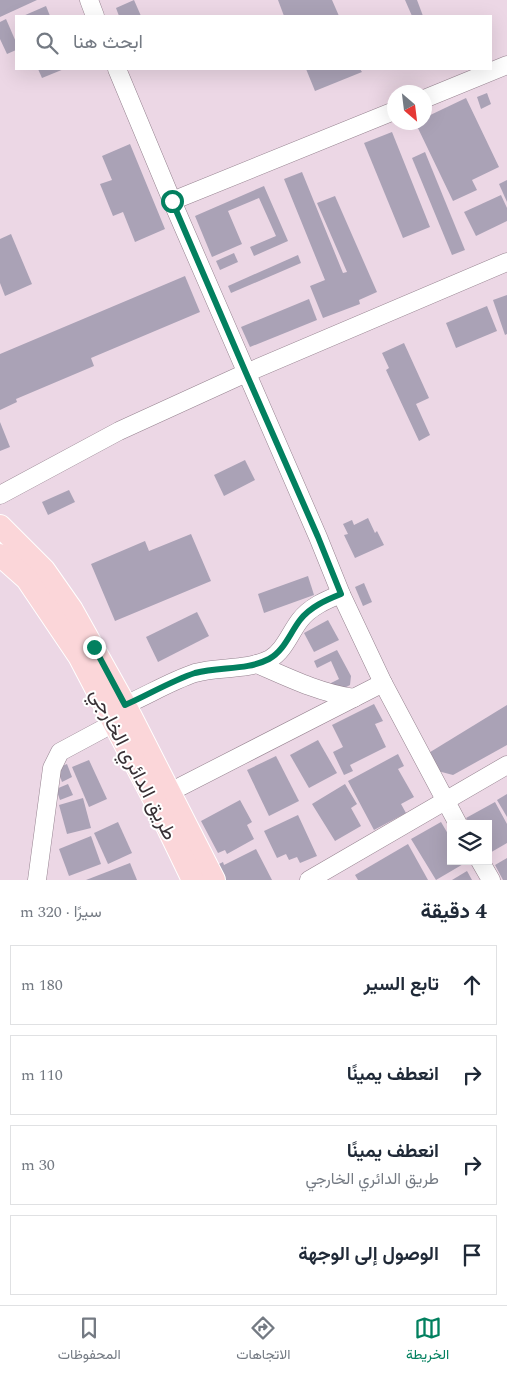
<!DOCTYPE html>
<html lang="ar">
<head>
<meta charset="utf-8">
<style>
	body { margin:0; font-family:Spectral,Vazirmatn,serif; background:#f2f2f3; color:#1f2937; direction:rtl }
	.controls { position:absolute; right:15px; bottom:15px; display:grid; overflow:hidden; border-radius:0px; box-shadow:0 5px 20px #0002 }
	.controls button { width:45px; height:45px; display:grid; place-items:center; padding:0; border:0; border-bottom:1px solid #e0e1e3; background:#fff; color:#1f2937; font:25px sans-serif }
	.compass { position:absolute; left:387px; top:85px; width:45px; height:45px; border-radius:50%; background:#fff; box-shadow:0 5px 20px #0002; rotate:152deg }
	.stop { position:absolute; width:15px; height:15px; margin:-11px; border:4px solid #02805f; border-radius:50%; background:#fff }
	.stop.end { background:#02805f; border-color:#fff; box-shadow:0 1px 5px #0008 }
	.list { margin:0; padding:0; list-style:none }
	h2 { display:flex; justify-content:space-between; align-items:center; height:65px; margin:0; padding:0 20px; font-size:21px }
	h2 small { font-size:16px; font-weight:400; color:#747a83 }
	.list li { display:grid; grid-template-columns:32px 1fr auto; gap:15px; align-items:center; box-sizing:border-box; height:80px; margin:0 10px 10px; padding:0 10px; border:1px solid #e0e1e3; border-radius:0px }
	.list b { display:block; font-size:19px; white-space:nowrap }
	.list p { margin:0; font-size:16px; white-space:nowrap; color:#747a83 }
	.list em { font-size:16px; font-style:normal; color:#747a83 }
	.icon { flex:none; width:28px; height:28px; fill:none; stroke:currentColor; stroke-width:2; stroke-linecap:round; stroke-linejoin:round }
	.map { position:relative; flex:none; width:507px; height:880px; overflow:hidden; direction:ltr }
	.search { position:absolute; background:#fff; box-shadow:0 5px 20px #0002; left:15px; right:15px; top:15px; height:55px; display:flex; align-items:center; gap:12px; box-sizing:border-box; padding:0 18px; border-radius:0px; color:#747a83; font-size:19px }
	.sheet { height:425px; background:#fff }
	nav { display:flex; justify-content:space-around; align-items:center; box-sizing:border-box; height:70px; border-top:1px solid #e0e1e3; background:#fff; font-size:14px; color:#747a83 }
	nav a { display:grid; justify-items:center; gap:2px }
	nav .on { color:#02805f }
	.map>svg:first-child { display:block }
	.building { fill:#aaa2b6 }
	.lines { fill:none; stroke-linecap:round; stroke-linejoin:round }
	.minor-casing { stroke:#95828f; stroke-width:19 }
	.major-casing { stroke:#fff; stroke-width:24 }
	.minor { stroke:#fff; stroke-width:18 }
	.major { stroke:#fbd6d9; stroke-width:22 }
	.route { stroke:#02805f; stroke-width:6 }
	.labels { text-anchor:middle; stroke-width:4; stroke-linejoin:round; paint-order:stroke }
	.street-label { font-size:20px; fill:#383035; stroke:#fff }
</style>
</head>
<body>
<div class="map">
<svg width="507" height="880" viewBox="0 0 507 880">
	<rect width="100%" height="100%" fill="#ecd7e5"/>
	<g class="building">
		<polygon points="0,0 37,0 0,17"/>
		<polygon points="134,0 141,16 119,16 116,8"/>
		<polygon points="278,0 332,0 339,16 284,16"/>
		<polygon points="405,0 417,0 423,16 412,16"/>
		<polygon points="46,6 50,16 23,16"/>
		<polygon points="6,19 16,42 16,50 7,54 0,39 0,22"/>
		<polygon points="38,69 64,69 42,78"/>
		<polygon points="306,69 360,69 362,72 315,91"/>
		<polygon points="487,93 491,104 481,109 477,97"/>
		<polygon points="466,98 499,167 472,180 477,190 453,201 415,122 424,122 424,118"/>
		<polygon points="392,132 430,227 403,238 364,143"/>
		<polygon points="130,144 165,229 135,242 123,212 113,216 100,184 112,180 102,156"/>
		<polygon points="425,152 465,250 452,255 412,158"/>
		<polygon points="302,172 343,273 347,272 317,203 335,196 377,292 359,300 360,304 323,318 310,286 325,280 284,179"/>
		<polygon points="507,180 507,202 499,184"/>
		<polygon points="264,186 288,241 254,256 250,247 276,236 259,198 228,211 242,244 212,257 195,216"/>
		<polygon points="501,195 507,208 507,221 476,236 464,212"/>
		<polygon points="11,234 32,284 5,296 0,283 0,239"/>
		<polygon points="234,253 238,262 220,270 216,261"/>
		<polygon points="298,255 301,263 231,293 228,286"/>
		<polygon points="185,276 200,312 91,358 94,366 16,399 17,402 0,410 0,354"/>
		<polygon points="507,295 507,334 505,335 493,300"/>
		<polygon points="309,299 317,320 250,347 241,327"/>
		<polygon points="487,306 497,331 456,348 446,323"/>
		<polygon points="404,343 429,398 416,404 430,435 419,441 386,370 389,368 382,353"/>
		<polygon points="0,422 10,447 0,451"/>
		<polygon points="245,460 255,480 224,496 214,475"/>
		<polygon points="69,490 75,502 48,515 42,502"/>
		<polygon points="368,518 375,533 377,531 384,545 355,558 344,535 348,534 343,524 352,520 354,525"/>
		<polygon points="191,534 211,581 115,621 91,564 145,541 149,551"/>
		<polygon points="308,576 314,595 264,613 258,594"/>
		<polygon points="364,583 372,602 363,606 355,587"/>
		<polygon points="197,612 209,636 158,662 146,637"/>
		<polygon points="328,620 339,640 314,652 304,633"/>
		<polygon points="337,650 351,676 350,685 335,693 327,685 339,679 331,661 317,668 314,661"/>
		<polygon points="374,704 383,721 375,724 386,747 350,765 353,771 344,775 333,752 343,747 332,725"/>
		<polygon points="507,705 507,745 453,775 434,770 427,754"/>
		<polygon points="318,740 337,773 309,788 290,755"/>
		<polygon points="398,754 404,766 398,769 414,797 401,804 406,813 374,830 348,781"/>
		<polygon points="276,756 299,801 269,816 247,770"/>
		<polygon points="89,760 107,799 89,807 72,767"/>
		<polygon points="67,764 72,777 62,782 57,768"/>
		<polygon points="68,784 73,795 60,800 56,789"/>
		<polygon points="345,784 357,804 351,808 361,826 335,841 312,804"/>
		<polygon points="507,794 507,817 497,800"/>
		<polygon points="83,798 91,828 67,834 59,805"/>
		<polygon points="240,800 252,822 247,825 254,839 227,854 225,850 218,853 201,821"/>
		<polygon points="495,802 507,824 507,843 488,854 488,824 470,824 466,818"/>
		<polygon points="298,815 317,856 300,863 297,857 289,860 286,854 277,858 264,831"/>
		<polygon points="118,822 132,853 108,864 94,833"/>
		<polygon points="441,822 451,839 451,861 464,861 465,863 436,880 411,839"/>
		<polygon points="91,836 101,864 69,876 59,849"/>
		<polygon points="408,844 428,880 358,880 355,875"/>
		<polygon points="256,849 272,880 220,880 213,867 223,862 224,865"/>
		<polygon points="507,858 507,880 503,880 495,865"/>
		<polygon points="130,863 137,880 86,880"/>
		<polygon points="467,871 472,880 452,880"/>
	</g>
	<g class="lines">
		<g class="minor-casing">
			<g id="minor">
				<polyline points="89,0 95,16"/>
				<polyline points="117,69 172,201 318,537 341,594 383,683 458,824"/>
				<polyline points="424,99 507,65"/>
				<polyline points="172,201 394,111"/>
				<polyline points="0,495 119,431 246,373 507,262"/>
				<path d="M257,664C289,678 320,693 354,698"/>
				<path d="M125,705C148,695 171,681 195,673C220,666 246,671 270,659C284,651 290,633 300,620C310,607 326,600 341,594"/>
				<polyline points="170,792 383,683"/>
				<polyline points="480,861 491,880"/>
				<polyline points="37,880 52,768 60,752 114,723"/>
				<polyline points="309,880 507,765"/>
			</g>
		</g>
		<g class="major-casing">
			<g id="major">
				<polyline points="0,526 44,570 72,610 125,705 214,880"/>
				<polyline points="0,555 27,579 79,656 155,801 193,880"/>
			</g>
		</g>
		<use href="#minor" class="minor"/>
		<use href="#major" class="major"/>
	</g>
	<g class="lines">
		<path class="route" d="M94,647L125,705C148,695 171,681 195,673C220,666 246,671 269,659C284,651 290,633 300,620C310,607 326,600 341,594L318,537L246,373L172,201"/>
	</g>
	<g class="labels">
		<g class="street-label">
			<text transform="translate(134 764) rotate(63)" y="7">طريق الدائري الخارجي</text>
		</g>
	</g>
</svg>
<div class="controls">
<button><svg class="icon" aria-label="layers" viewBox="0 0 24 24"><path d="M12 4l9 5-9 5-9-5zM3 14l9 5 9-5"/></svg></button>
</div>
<svg class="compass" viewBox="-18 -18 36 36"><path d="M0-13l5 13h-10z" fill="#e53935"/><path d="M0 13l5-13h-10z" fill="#747a83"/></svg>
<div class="stop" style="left:172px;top:201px"></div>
<div class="stop end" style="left:94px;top:647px"></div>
<div class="search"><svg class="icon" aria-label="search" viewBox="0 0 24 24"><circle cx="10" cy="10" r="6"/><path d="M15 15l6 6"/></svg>ابحث هنا</div>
</div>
<section class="sheet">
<h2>4 دقيقة<small>سيرًا · 320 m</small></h2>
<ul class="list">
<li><svg class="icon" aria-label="ahead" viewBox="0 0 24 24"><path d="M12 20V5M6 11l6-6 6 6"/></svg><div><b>تابع السير</b></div><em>180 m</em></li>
<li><svg class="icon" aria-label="right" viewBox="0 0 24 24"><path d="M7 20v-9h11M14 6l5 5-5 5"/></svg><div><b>انعطف يمينًا</b></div><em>110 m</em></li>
<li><svg class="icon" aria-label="right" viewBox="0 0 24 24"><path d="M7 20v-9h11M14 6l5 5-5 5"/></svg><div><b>انعطف يمينًا</b><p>طريق الدائري الخارجي</p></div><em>30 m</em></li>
<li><svg class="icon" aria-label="arrive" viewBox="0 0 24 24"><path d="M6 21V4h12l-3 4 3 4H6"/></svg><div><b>الوصول إلى الوجهة</b></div></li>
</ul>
</section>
<nav>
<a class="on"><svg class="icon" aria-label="map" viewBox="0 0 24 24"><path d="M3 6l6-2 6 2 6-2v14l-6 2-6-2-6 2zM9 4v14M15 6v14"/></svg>الخريطة</a>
<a><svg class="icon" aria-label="directions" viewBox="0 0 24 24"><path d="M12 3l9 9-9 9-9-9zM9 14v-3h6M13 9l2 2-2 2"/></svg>الاتجاهات</a>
<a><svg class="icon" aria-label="saved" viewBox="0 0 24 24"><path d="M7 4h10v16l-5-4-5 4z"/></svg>المحفوظات</a>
</nav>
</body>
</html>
